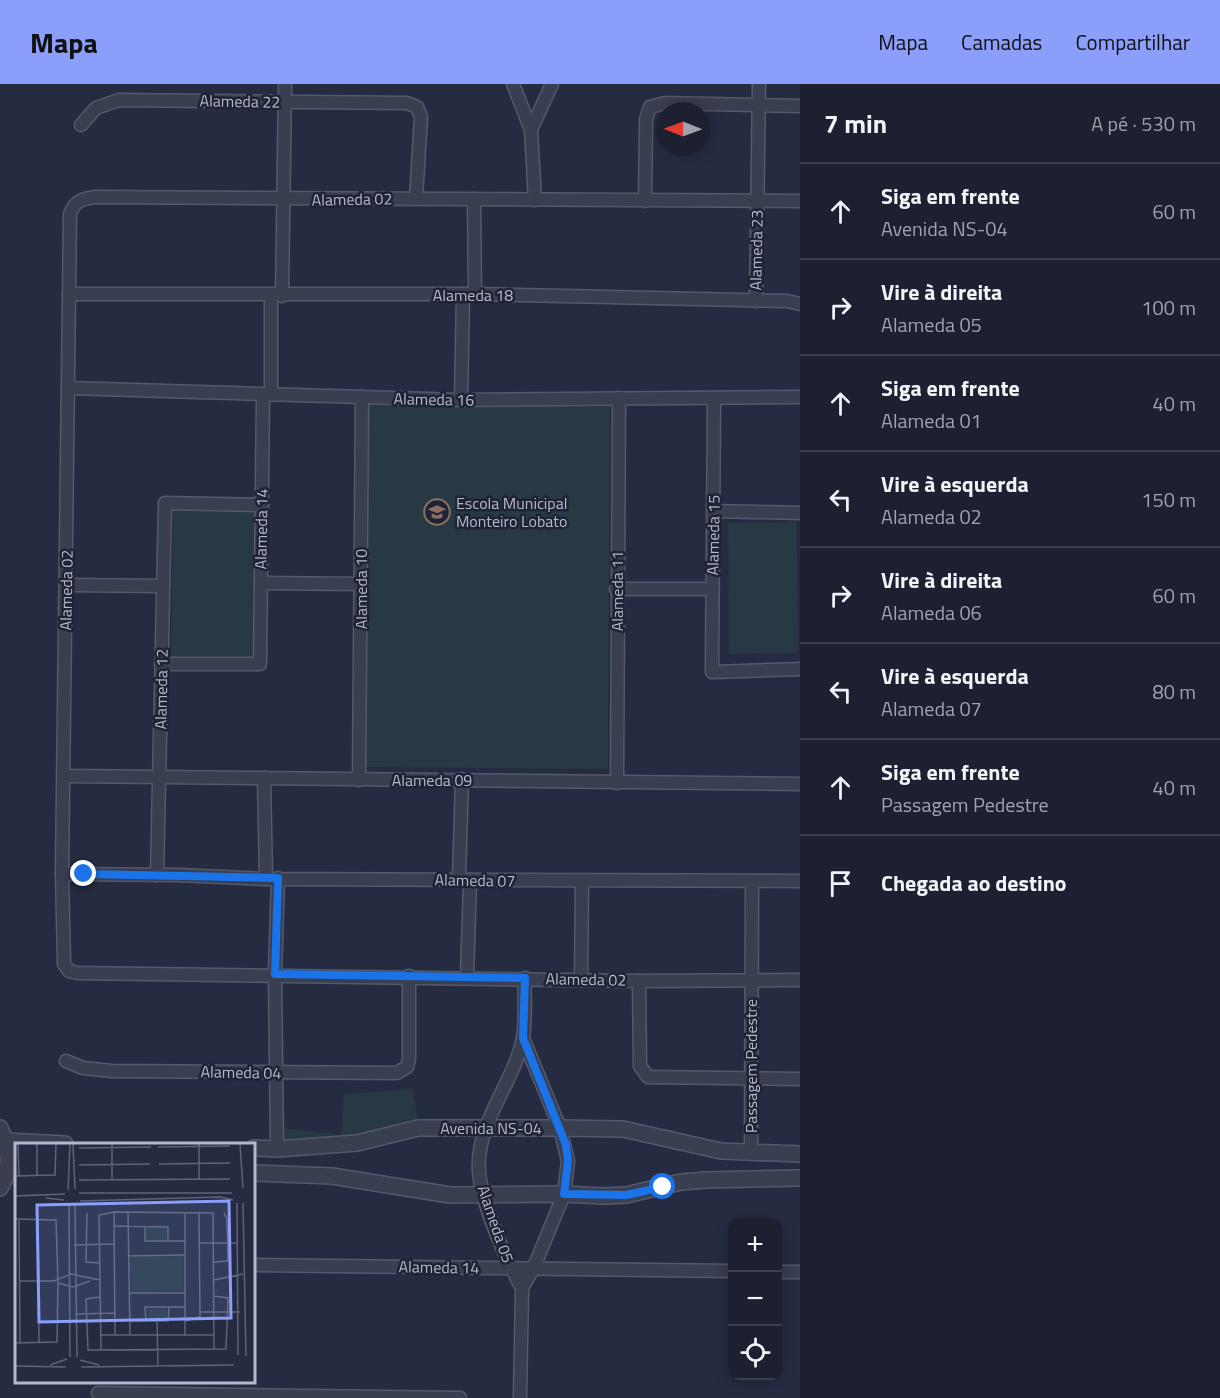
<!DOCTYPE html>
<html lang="pt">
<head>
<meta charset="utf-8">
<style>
	body { margin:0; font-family:"Titillium Web",sans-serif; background:#292d3d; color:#f1f3f6 }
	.controls { position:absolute; right:18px; bottom:18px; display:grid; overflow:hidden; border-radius:12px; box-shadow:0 3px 15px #0003 }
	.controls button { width:54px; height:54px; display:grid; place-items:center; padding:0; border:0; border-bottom:2px solid #3a3e4d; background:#1c2031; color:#f1f3f6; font:30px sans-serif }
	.compass { position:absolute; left:656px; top:18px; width:54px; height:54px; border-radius:50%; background:#1c2031; box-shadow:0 3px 15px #0003; rotate:271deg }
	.stop { position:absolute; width:18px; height:18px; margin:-14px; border:4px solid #1a73e8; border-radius:50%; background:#fff }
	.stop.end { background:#1a73e8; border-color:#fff; box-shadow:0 2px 6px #0008 }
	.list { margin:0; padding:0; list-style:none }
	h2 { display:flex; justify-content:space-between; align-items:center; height:78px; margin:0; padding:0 24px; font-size:26px }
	h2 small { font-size:20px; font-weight:400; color:#a0a3ab }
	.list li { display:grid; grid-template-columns:39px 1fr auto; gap:18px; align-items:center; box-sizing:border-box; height:96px; padding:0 24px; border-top:2px solid #3a3e4d }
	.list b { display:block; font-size:22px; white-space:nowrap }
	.list p { margin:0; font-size:20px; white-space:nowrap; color:#a0a3ab }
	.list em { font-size:20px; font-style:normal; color:#a0a3ab }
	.icon { flex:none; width:33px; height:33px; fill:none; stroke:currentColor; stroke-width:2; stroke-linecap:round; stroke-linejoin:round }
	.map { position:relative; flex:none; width:800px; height:1314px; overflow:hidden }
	header { display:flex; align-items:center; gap:36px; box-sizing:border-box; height:84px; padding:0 30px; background:#8b9efa; color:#111 }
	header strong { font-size:28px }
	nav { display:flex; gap:33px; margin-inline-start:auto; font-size:21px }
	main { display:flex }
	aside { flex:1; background:#1c2031 }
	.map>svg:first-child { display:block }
	.green { fill:#273942 }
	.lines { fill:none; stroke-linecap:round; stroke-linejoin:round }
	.minor-casing { stroke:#54596b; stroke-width:15 }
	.tertiary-casing { stroke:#54596b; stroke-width:18 }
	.minor { stroke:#393e51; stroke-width:12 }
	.tertiary { stroke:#393e51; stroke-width:15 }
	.route { stroke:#1a73e8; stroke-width:8 }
	.labels { text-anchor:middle; stroke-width:5; stroke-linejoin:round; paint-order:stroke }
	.street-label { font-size:16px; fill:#b6b9cb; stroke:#1e2336 }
	.poi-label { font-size:16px; fill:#b6b9cb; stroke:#1e2336; text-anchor:start }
	.inset-road { fill:none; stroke:#5f6478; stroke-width:1.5 }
	.view { fill:#8b9efa; fill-opacity:0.15; stroke:#8b9efa; stroke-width:3 }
	.inset-edge { fill:none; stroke:#b6b9cb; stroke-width:3 }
</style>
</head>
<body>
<header>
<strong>Mapa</strong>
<nav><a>Mapa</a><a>Camadas</a><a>Compartilhar</a></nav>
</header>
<main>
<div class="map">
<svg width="800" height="1314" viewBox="0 0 800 1314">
	<rect width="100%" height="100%" fill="#252b41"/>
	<g class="green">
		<polygon points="368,321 610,323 608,685 366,683"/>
		<polygon points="173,427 255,428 253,577 171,576"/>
		<polygon points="797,438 798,569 729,570 728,439"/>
		<polygon points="413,1005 418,1041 353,1057 341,1054 344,1010"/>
		<polygon points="282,1044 335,1050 333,1058 283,1060"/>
	</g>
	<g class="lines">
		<g class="minor-casing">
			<g id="minor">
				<polyline points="513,0 531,46 535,116"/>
				<polyline points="81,41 96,24 119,16 407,19 417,23 421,33 416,114"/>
				<polyline points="531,46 552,0"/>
				<polyline points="474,115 475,210"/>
				<polyline points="645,117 646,35 650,23 665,19 800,22"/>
				<path d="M800,117L96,113C82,115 75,116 70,130L69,210L62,790L64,880L69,887L77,889L639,897L800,896"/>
				<polyline points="69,210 475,210 787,217 800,220"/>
				<polyline points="271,212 271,311"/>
				<polyline points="282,212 285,0"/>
				<polyline points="756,217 759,0"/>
				<polyline points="68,304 461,316 800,313"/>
				<polyline points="714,314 712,588 800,585"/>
				<polyline points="461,316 463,210"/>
				<polyline points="714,427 800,429"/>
				<polyline points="261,499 362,500"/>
				<polyline points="67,501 163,502"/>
				<polyline points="616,505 712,505"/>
				<polyline points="161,580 260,580 263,311"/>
				<polyline points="63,692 800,700"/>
				<polyline points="264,694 266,795"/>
				<polyline points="359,696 362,313"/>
				<polyline points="617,699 619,314"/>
				<polyline points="62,790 179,791 266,795 800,797"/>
				<polyline points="157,791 165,419 262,421"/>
				<polyline points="459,795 462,695"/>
				<polyline points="467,893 470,796"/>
				<polyline points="581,894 582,798"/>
				<polyline points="639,897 640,982 648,993 800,995"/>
				<polyline points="66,977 83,984 112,987 397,989 407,983 409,975 409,892"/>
				<polyline points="277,1065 275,890 278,794"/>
				<polyline points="751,1069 752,798"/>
				<polyline points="254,1181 732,1187"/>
				<polyline points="778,1188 800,1188"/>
				<path d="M522,1204C506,1176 482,1121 479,1088C475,1040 514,999 523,954C526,935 524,913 525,894"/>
				<polyline points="98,1309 460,1314"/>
				<polyline points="520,1314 522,1204 534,1183 564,1110 568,1077 560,1044 523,954"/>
			</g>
		</g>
		<g class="tertiary-casing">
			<g id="tertiary">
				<path d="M0,1044C9,1063 12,1085 0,1104"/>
				<polyline points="6,1057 65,1060"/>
				<polyline points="254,1064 277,1065 357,1059 418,1044 560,1044 623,1045 721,1067 800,1070"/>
				<polyline points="254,1089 332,1092 450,1111 564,1110 604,1112 626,1111 681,1098 706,1096 800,1094"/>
			</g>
		</g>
		<use href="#minor" class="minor"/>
		<use href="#tertiary" class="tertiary"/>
	</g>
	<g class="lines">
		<polyline class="route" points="84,790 278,794 275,890 525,894 523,954 566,1061 568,1077 564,1110 626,1111 663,1103"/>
	</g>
	<defs>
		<g id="school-ring" transform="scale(1.35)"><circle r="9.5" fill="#1e2336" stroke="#8d6e63" stroke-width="1.5"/><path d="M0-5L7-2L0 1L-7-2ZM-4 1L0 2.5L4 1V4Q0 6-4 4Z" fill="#8d6e63"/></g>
	</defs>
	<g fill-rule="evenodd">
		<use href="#school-ring" x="437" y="428"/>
	</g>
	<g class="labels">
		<g class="street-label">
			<text transform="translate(240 17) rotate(1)" y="6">Alameda 22</text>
			<text transform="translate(352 115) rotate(-1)" y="6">Alameda 02</text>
			<text transform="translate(756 166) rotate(-89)" y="6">Alameda 23</text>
			<text x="473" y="217">Alameda 18</text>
			<text transform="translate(434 315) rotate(1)" y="6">Alameda 16</text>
			<text transform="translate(261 445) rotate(-89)" y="6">Alameda 14</text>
			<text transform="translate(713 451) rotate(-89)" y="6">Alameda 15</text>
			<text transform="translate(361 505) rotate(-90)" y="6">Alameda 10</text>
			<text transform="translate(66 506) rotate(-89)" y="6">Alameda 02</text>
			<text transform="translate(617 507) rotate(-90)" y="6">Alameda 11</text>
			<text transform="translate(161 605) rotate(-89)" y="6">Alameda 12</text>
			<text x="432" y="702">Alameda 09</text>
			<text transform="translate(475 796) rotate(1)" y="6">Alameda 07</text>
			<text transform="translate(586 895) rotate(1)" y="6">Alameda 02</text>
			<text transform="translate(751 982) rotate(-90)" y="6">Passagem Pedestre</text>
			<text transform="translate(241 988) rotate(1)" y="6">Alameda 04</text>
			<text x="491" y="1050">Avenida NS-04</text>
			<text transform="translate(496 1140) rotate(71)" y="6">Alameda 05</text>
			<text transform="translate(439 1183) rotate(1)" y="6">Alameda 14</text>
		</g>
		<g class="poi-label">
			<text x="456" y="425">Escola Municipal<tspan x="456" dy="18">Monteiro Lobato</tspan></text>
		</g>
	</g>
	<g transform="translate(15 1059)">
		<rect width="240" height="240" fill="#252b41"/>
		<path d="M131,85H152V97H131ZM168,113L169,148L116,149L115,114ZM133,166H152V176H133Z" fill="#273942"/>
		<path class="inset-road" d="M3,1L4,33M22,1V32M58,1L60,46M97,1V37M184,1V37M225,1L228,45M143,4L215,3M64,5L136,4M144,21L215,20M64,22L135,21M0,33L40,32L41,1M64,37L215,36M53,47L55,1M64,50H217M0,53L50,51M31,55L49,57M65,58L205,54L218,57M222,60L223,212M228,60L231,213M54,62L55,214M60,62L62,214M99,69L100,192M113,69L115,192M170,69V192M72,70L71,119L85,120M0,76L41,77L43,139L42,199L0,200M4,76L5,200M23,76L24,200M99,83L153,84V98M130,83V98H170M184,100H223M59,102L99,101M113,113L169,112M199,119L213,118L212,76L209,70M199,137L228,131M5,138H39L56,131L85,137M43,140L58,144L75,138M114,150H170M85,154L71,156L73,207L211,206L213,155L199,153M185,169H225M60,171L100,170M114,178H153L154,164M131,178L130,164H170M142,178L143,222M171,178L185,174L184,69M85,192H199M86,207L84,72L99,69L198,70L199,206M65,217L84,222M35,222L52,216M0,223L51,224M66,224L219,222"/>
		<path class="view" d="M214,58L216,175L24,179L22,62Z"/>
		<rect width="240" height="240" class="inset-edge"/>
	</g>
</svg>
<div class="controls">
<button>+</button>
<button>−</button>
<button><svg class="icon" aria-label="locate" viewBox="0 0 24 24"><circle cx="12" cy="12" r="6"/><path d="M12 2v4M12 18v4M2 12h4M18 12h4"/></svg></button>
</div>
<svg class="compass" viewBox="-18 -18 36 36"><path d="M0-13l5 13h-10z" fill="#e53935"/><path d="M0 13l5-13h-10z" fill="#a0a3ab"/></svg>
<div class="stop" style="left:663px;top:1103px"></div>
<div class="stop end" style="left:84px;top:790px"></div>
</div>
<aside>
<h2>7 min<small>A pé · 530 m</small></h2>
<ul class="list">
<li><svg class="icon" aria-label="ahead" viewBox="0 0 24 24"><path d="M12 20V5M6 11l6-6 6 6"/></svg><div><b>Siga em frente</b><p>Avenida NS-04</p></div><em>60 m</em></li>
<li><svg class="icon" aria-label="right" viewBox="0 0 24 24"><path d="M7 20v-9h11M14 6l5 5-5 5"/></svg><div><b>Vire à direita</b><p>Alameda 05</p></div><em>100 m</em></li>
<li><svg class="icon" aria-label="ahead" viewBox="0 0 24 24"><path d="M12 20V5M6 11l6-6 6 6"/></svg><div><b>Siga em frente</b><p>Alameda 01</p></div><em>40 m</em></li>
<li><svg class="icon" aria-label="left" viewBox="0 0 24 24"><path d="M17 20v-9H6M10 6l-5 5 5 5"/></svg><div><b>Vire à esquerda</b><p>Alameda 02</p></div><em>150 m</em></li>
<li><svg class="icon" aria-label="right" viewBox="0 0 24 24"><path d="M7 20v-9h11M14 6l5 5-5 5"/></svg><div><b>Vire à direita</b><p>Alameda 06</p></div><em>60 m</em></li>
<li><svg class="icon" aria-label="left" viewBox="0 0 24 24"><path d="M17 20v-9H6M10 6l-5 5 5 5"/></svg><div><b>Vire à esquerda</b><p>Alameda 07</p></div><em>80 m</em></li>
<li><svg class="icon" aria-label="ahead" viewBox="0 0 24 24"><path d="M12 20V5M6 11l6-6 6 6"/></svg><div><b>Siga em frente</b><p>Passagem Pedestre</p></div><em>40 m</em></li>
<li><svg class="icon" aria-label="arrive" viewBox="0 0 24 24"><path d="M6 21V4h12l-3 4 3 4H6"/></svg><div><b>Chegada ao destino</b></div></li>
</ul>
</aside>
</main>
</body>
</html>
